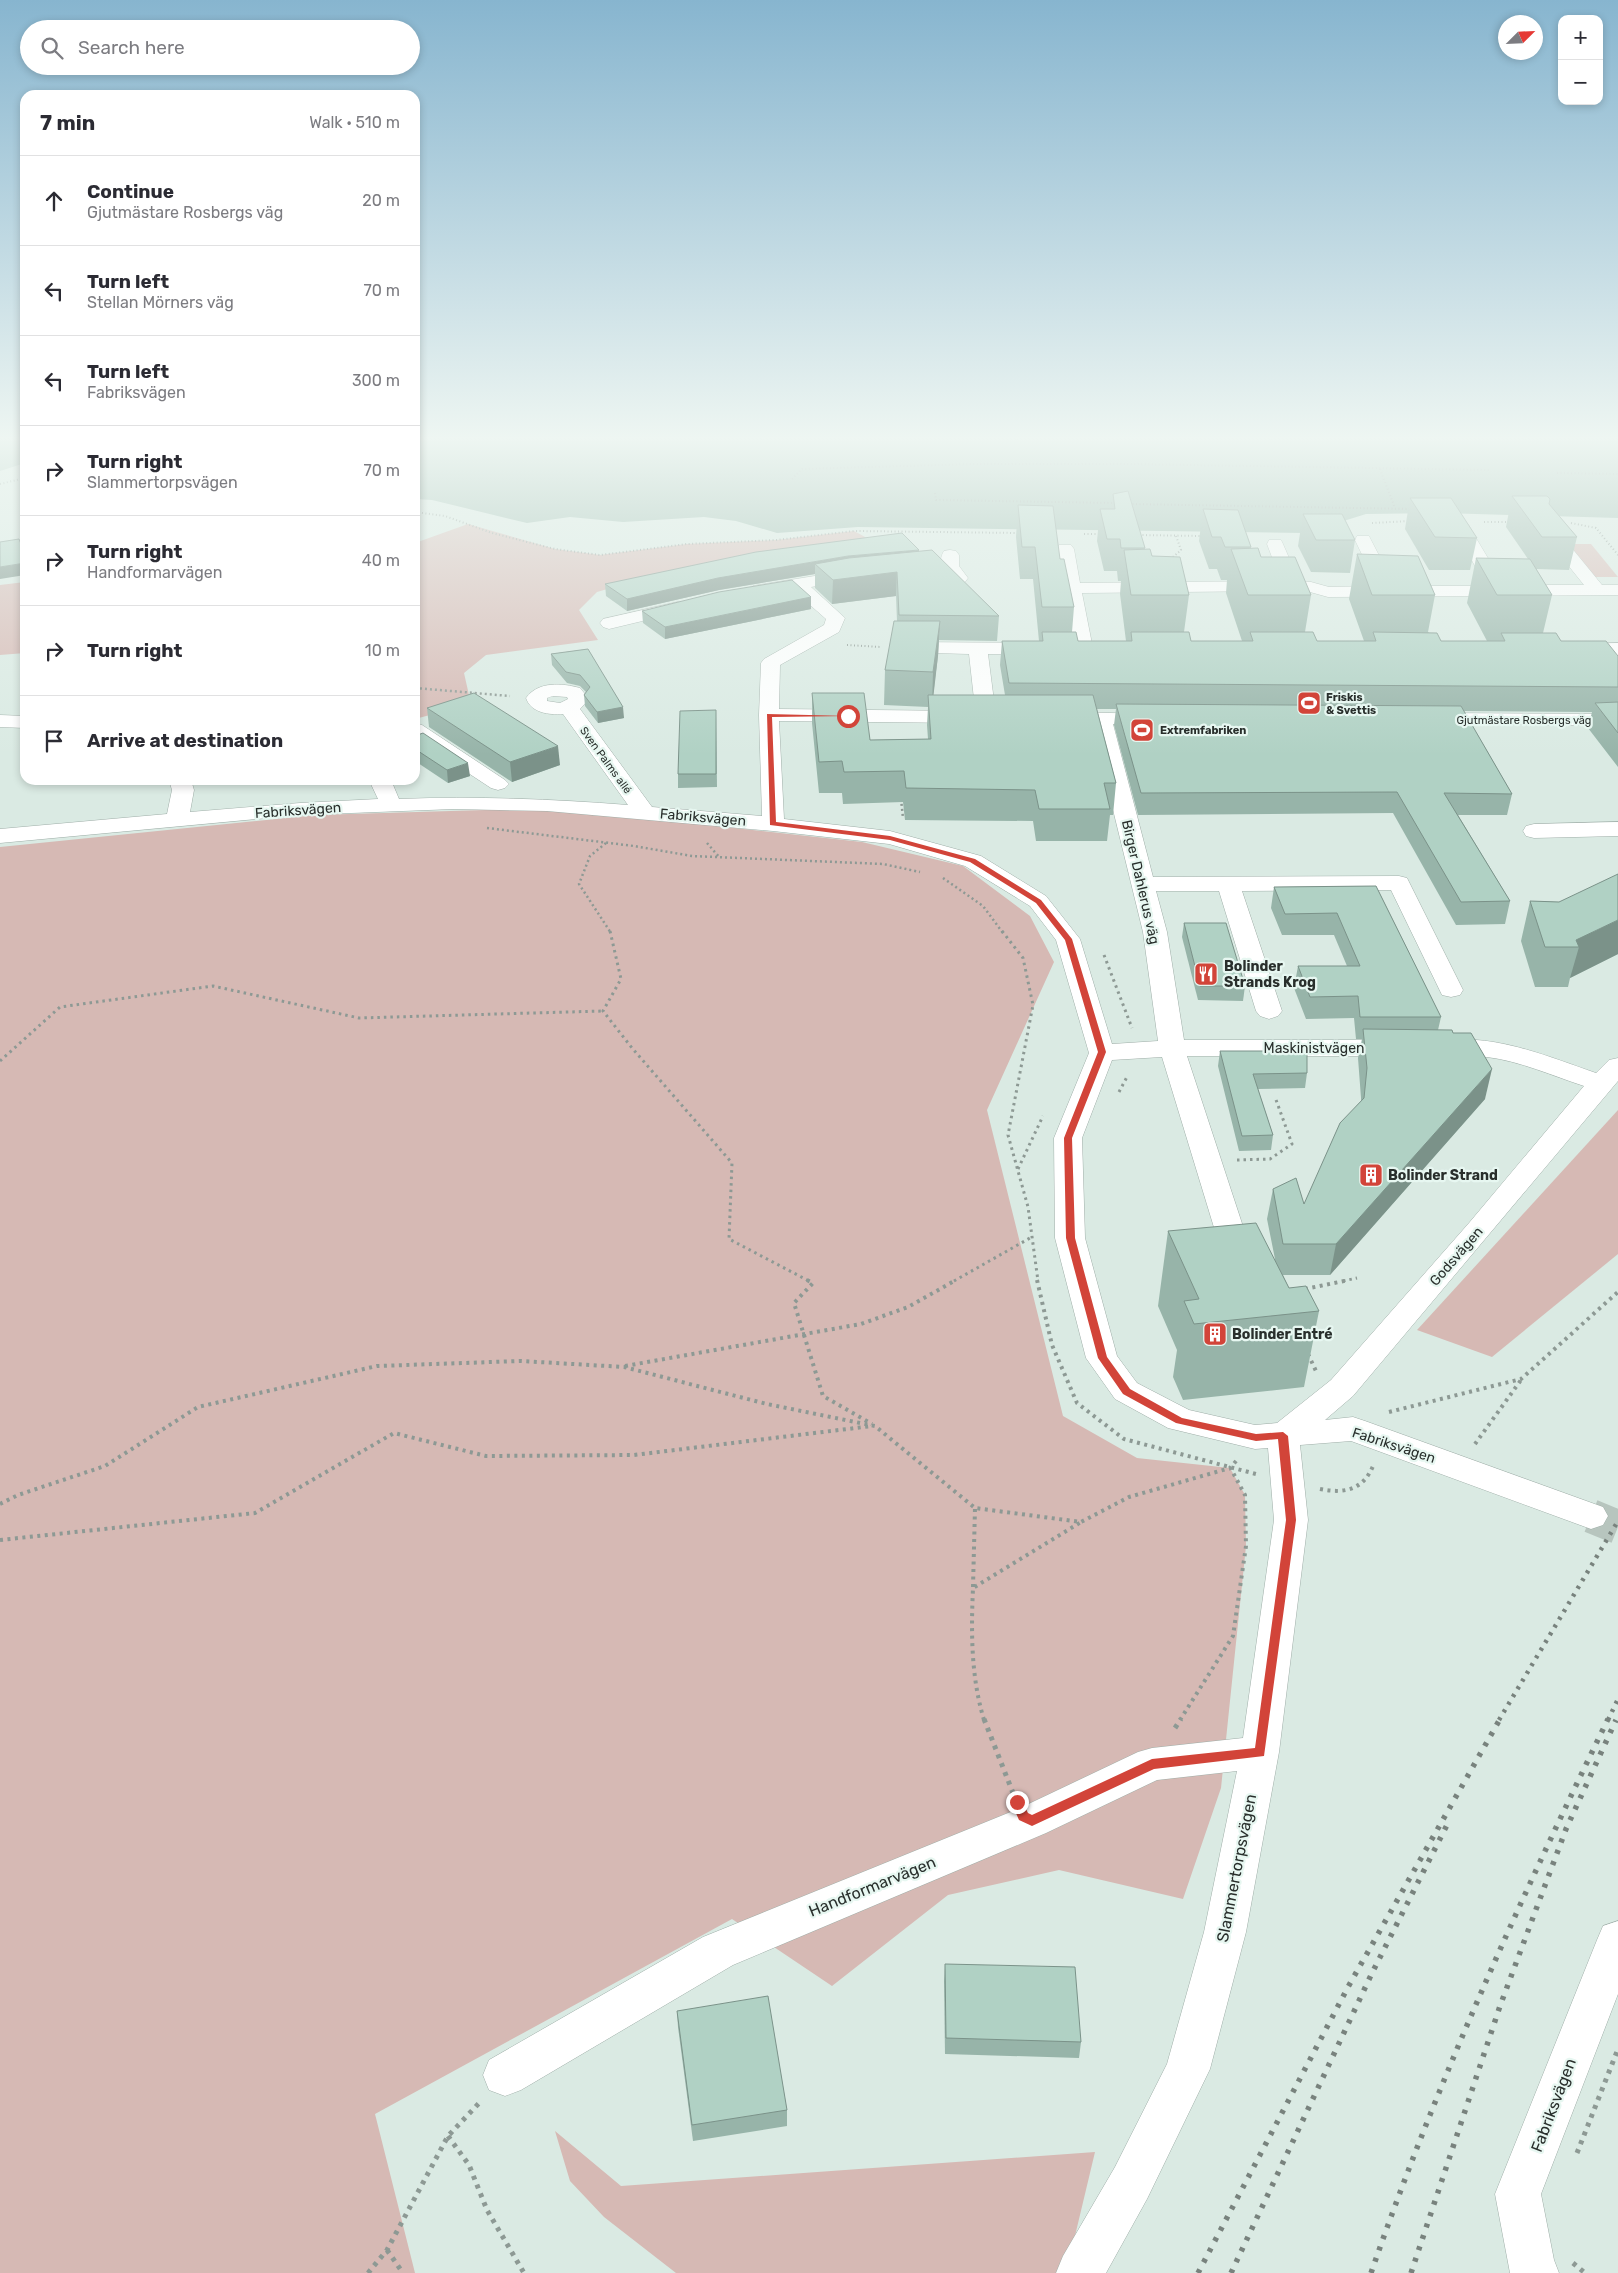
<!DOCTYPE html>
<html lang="en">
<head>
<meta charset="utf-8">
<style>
	body { margin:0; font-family:Rubik,sans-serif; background:#f2f2f3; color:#2b2b33 }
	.controls { position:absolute; right:15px; top:15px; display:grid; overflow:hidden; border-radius:10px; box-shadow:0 2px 8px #0003 }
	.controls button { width:45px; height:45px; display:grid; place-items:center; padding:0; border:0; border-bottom:1px solid #e1e1e2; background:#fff; color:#2b2b33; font:25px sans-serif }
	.compass { position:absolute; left:1498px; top:15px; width:45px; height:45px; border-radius:50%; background:#fff; box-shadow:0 2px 8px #0003; rotate:66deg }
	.stop { position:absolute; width:15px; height:15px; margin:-11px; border:4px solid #d24439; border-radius:50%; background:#fff }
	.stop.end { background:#d24439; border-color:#fff; box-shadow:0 1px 5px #0008 }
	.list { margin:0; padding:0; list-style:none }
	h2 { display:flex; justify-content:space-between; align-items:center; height:65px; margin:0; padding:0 20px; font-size:21px }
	h2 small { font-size:16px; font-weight:400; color:#7c7c81 }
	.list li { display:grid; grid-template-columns:32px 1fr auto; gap:15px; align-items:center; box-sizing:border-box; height:90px; padding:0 20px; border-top:1px solid #e1e1e2 }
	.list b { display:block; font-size:19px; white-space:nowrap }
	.list p { margin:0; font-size:16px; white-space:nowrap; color:#7c7c81 }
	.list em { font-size:16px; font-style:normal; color:#7c7c81 }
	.icon { flex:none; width:28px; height:28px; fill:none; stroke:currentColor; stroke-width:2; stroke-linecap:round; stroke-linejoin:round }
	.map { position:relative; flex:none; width:1618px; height:2273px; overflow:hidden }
	.search { position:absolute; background:#fff; box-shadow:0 2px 8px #0003; left:20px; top:20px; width:400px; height:55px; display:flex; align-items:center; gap:12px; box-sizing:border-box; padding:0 18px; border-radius:28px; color:#7c7c81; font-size:19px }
	.panel { position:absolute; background:#fff; box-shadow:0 2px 8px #0003; left:20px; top:90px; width:400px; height:695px; border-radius:15px }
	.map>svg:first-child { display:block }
	.green { fill:#d6b9b4 }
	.water { fill:#96b7aa }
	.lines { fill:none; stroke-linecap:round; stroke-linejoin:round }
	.minor-tunnel { stroke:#b7c5be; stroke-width:34; stroke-dasharray:34 17; stroke-linecap:butt }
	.minor-casing { stroke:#9faea8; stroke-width:1 }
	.path-far4 { stroke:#8d9994; stroke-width:2; stroke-dasharray:1 2.5; stroke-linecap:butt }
	.path-far3 { stroke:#8d9994; stroke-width:2.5; stroke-dasharray:2 3; stroke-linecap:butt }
	.path-far2 { stroke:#8d9994; stroke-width:3; stroke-dasharray:2.5 4; stroke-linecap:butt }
	.path-far1 { stroke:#8d9994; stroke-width:4; stroke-dasharray:3 4.5; stroke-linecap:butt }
	.path { stroke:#8d9994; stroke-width:5; stroke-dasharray:4 5.5; stroke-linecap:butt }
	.minor { fill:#fff; fill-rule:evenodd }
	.rail-far1 { stroke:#78827d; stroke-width:4.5; stroke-dasharray:3 6; stroke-linecap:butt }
	.rail { stroke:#78827d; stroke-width:5.5; stroke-dasharray:4 8; stroke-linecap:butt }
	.wall { fill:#97b4a9 }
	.shaded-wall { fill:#7b9289 }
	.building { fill:#b0d1c4; stroke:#7b9289 }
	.route { fill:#d24439 }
	.labels { text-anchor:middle; stroke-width:4.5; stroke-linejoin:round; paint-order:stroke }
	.far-poi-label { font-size:11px; font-weight:bold; fill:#292f2c; stroke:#e7f7f1; text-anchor:start }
	.far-street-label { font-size:11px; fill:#292f2c; stroke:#e7f7f1 }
	.street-label { font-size:14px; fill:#292f2c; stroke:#e7f7f1 }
	.poi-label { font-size:14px; font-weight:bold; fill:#292f2c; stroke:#e7f7f1; text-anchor:start }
	.near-street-label { font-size:16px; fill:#292f2c; stroke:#e7f7f1 }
</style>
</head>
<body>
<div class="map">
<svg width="1618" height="2273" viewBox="0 0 1618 2273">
	<rect width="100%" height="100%" fill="#daeae3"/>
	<g class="green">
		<polygon points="468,524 555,549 600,555 687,544 776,540 854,531 867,538 652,576 597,592 579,610 598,640 486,655 464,673 471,704 415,719 415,550 420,548 415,543"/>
		<polygon points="1567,544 1591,544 1618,577 1593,577"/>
		<polygon points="25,582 25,653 0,655 0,585"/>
		<polygon points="551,808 862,842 963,866 1030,916 1054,962 987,1110 1063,1416 1137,1458 1230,1468 1245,1495 1246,1546 1221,1788 1183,1899 1059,1870 948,1895 832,1986 732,1919 375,2114 415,2273 0,2273 0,847 316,815"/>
		<polygon points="1618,1110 1618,1254 1492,1357 1417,1330"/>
		<polygon points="555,2131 621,2186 1095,2152 1069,2261 1060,2273 676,2273 604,2217 570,2181"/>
	</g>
	<g class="water">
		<polygon points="0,436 25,436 25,463 0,471"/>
		<polygon points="415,436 1618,436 1618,518 1442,513 1366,514 1305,533 858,527 777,533 736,521 704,517 623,522 570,517 527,523 432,500 415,499"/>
	</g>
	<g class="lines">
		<polyline class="minor-tunnel" points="1591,1516 1618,1527"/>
		<g class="minor-casing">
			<g id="minor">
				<polygon points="1462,523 1468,524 1470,528 1504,585 1584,585 1543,534 1545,530 1557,530 1602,585 1618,585 1618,595 1328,597 1310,592 1278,591 1082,593 1093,649 1091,653 1077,653 1075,649 1056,549 1059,545 1071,545 1074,549 1080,583 1281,581 1267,544 1269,540 1281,540 1283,544 1299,581 1311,582 1329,587 1377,586 1355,540 1357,536 1369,536 1371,540 1395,586 1486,586 1454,528 1456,524"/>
				<path d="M950,550L956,551L959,555V566L968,578L965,582H953C946,573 936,563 944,551Z"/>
				<path d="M852,570L858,571L861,575L858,579L811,587L845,618L839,632L780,665L779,709L965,711L972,713L975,717L972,721L965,723L779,721L784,819L890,831L981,856L1046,896L1076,934L1080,939L1112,1044L1158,1041L1143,932L1092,724L1054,722L1051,718L1054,714L1061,712L1160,714L1163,718L1160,722L1113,724L1153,877L1399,876L1407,878L1463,990L1460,995L1451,997L1442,995L1391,890L1242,891L1282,1011L1278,1016L1269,1019L1260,1016L1256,1011L1219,891H1156L1167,932L1184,1040H1397L1406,1043L1410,1048L1406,1053L1397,1056H1187L1253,1257L1248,1264L1238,1267L1228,1264L1223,1257L1162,1057L1112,1060L1082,1138L1085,1238L1117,1356L1137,1383L1189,1410L1255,1425L1277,1423L1331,1380L1469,1223L1584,1086C1553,1076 1520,1061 1487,1057C1469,1055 1451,1059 1433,1055L1429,1049L1433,1043C1487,1030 1546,1056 1596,1073L1609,1060L1618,1058V1081L1353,1396L1325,1420L1353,1417L1365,1421L1603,1507L1608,1516L1603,1525L1591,1529L1351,1441L1300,1445L1308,1520L1279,1752L1246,1932L1210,2069L1147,2199L1106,2273H1056L1063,2256L1115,2167L1167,2064L1204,1932L1237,1771L1157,1780L1046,1833L733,1965L521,2090L505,2096L489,2090L483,2075L489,2060L703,1937L1018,1809L1138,1752L1152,1748L1243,1738L1274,1520L1268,1448L1255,1449L1168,1428L1115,1399L1086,1358L1055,1238L1054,1138L1089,1053L1056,940L1030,906L965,866L889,844L773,831L547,811L454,809L300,815L0,843V829L167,814L172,790L169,780H191L194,790L190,812L300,803L378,799L369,780H391L399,799C476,796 552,799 628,805L563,714C549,715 531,713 526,698C538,681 562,683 580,688L589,699L580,709L652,807L762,816L759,715L761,663L764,659L824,625L826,619L793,590L759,595L753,594L750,590L753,586L759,585ZM553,696L567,697L568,699L560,703L547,701V698Z"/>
				<polygon points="678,602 684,603 687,607 684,611 609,629 603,627 600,623 603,619"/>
				<polygon points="903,642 1040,643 1047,645 1049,649 1047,653 1040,655 988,654 996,717 993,721 986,723 979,721 976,717 969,654 896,652 894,648 896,644"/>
				<polygon points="1618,643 1618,655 1575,656 1568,654 1566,650 1568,646 1575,644"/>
				<polygon points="1431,713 1618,714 1618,726 1424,723 1421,719 1424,715"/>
				<polygon points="0,715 25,716 25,728 0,727"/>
				<polygon points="415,723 422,725 505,780 509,784 505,788 498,790 491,788 415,738"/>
				<polygon points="1618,822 1618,836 1534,838 1526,836 1523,831 1526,826 1534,824"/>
				<polygon points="1618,1921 1618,1994 1541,2194 1554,2260 1559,2273 1510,2273 1495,2194 1597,1940 1603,1926"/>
			</g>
		</g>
		<g class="path-far4">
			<polyline points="1380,469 1395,508"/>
			<polyline points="1557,473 1618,474"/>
			<polyline points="792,479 802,469 972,464 1133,464 1489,470"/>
			<polyline points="0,484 25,478"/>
			<polyline points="935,493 936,500 1115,503"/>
			<polyline points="1129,504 1413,509"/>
			<polyline points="415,512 445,516 492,533 555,549 600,555 687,544 776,540 854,531 1020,533"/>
			<polyline points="1484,522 1510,522"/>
			<polyline points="1372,523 1410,521"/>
			<polyline points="1571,523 1596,528 1618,555"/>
			<polyline points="1084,534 1100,534"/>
			<polyline points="1139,535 1202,536"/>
			<polyline points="1173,557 1181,550 1176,536"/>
			<polyline points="847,645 881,647"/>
		</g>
		<g class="path-far3">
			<polyline points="415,688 510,696"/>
			<polyline points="901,799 903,818"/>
			<polyline points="487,828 634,846 692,856 883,864 920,872"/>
			<polyline points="606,843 590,856 579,884 611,933"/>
			<polyline points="707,843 720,858"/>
			<polyline points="943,878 983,906 1003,933"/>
		</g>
		<g class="path-far2">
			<polyline points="610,931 621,979 603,1011 632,1048 732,1163 729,1239 809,1281"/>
			<polyline points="1002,931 1023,958 1033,1005 1008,1135 1028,1207 1038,1281"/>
			<polyline points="1104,955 1132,1028"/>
			<polyline points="0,1061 60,1007 213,986 359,1018 603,1011"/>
			<polyline points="1119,1092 1128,1075"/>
			<polyline points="1237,1160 1270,1159 1292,1144 1275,1097"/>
			<polyline points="1018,1169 1043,1116"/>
			<polyline points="954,1281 1030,1238"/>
			<polyline points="1343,1281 1357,1278"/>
		</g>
		<g class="path-far1">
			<polyline points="807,1280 813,1283 794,1303 823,1396 872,1424"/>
			<polyline points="1037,1280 1052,1345 1077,1403 1124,1439 1256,1474"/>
			<polyline points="1305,1289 1349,1280"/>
			<polyline points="1308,1354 1316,1371"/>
			<polyline points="625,1366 861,1324 908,1307 956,1280"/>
			<polyline points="1389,1412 1521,1379 1618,1292"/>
			<polyline points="1475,1444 1521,1380"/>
			<path d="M1320,1489C1344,1494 1363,1490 1373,1466"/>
			<polyline points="0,1504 18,1495 105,1466 198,1407 377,1366 521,1361 624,1367 767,1404 875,1426 975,1508 1081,1522 1129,1497 1230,1468 1237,1460"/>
			<polyline points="0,1540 255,1513 394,1433 486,1456 634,1455 872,1426"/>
			<polyline points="973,1587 975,1508"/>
			<path d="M984,1720C971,1677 971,1633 973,1588L1081,1522"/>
			<polyline points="1180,1720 1233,1636 1246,1546 1245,1495 1231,1469"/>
		</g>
		<g class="path">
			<polyline points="984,1719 1013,1793"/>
			<polyline points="1175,1728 1181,1719"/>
			<polyline points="448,2136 469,2165 487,2210 524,2273"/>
			<polyline points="1577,2153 1618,2049"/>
			<polyline points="387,2250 403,2273"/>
			<polyline points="1573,2263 1585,2273"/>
			<polyline points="368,2273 387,2250 448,2136 481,2101"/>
		</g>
		<use href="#minor" class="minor"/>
		<g class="rail-far1">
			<polyline points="1499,1720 1618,1521"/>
			<polyline points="1608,1720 1618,1699"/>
		</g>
		<g class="rail">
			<polyline points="1198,2273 1348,1987 1500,1719"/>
			<polyline points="1231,2273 1372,1973 1448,1823"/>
			<path d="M1371,2273C1437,2082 1520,1900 1608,1719"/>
			<polyline points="1411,2273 1500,2006 1566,1829 1616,1720"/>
		</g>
	</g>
	<g class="wall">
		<polygon points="1113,494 1145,548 1145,549 1189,595 1184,632 1191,641 1242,641 1226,593 1227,580 1221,580 1217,569 1209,569 1199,541 1203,509 1251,547 1251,548 1261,557 1311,595 1305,632 1317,641 1364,641 1349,599 1357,554 1435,595 1428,632 1441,641 1487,641 1467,603 1476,558 1528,559 1506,527 1512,496 1549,504 1577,537 1569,570 1536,569 1552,595 1543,633 1561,641 1618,656 1618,767 1588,728 1592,712 1464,711 1512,794 1507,815 1458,815 1510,901 1505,924 1456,925 1393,813 1138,815 1114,725 1116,709 1097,709 1116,783 1113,815 1110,815 1107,841 1036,841 1033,821 905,820 903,802 843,804 842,793 819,793 812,723 812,693 870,740 928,739 927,725 928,707 884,705 885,670 897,621 896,596 832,604 815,588 815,574 719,590 627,611 606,596 605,584 919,552 999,616 997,641 939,640 938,656 933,695 1005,695 1000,665 1002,641 1039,641 1033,579 1020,579 1016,537 1018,505 1060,559 1074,607 1072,632 1078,641 1126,641 1120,594 1121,581 1118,581 1117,571 1104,571 1097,541 1100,509 1111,509"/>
		<polygon points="1410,498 1477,538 1470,570 1429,570 1405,529"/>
		<polygon points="1303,514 1355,540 1350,573 1311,572 1298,546"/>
		<polygon points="811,597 811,609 665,639 643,623 642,611"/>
		<polygon points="588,649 624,718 598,723 585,706 584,695 586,692 580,686 567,683 552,665 551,654"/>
		<polygon points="427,708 560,765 512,782 429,727"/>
		<polygon points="716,710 717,787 678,788 678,774"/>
		<polygon points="415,736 470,776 448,783 415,761"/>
		<polygon points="227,780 254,780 247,784"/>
		<polygon points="1376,886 1441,1017 1438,1030 1485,1099 1330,1275 1283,1275 1289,1288 1319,1311 1304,1387 1183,1400 1173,1377 1177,1350 1158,1306 1168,1231 1275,1259 1267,1219 1273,1189 1304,1204 1361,1101 1361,1098 1358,1058 1362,1039 1356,1039 1354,1018 1306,1019 1294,988 1298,966 1347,966 1334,935 1282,935 1271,908 1274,887"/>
		<polygon points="1530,901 1559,902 1618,954 1570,978 1568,987 1535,987 1521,941"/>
		<polygon points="1184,923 1245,986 1243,1001 1198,1000 1182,937"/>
		<polygon points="1220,1051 1307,1073 1305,1088 1258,1089 1273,1135 1271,1150 1239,1151 1218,1066"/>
		<polygon points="945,1964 1081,2042 1079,2058 945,2054 944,1981"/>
		<polygon points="677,2011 787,2110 787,2126 693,2141 678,2027"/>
	</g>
	<g class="shaded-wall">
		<polygon points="415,525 417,525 418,536 415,537"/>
		<polygon points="919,550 919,562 815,564 815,574 719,590 627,611 627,599 718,578 848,556"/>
		<polygon points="25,563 25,575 0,579 0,567"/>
		<polygon points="897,572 896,596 832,604 833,580"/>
		<polygon points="811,597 811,609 665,639 665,627"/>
		<polygon points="940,621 938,656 932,708 933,672"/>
		<polygon points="623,707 624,718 598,723 597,712"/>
		<polygon points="558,746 560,765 512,782 510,762"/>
		<polygon points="468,763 470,776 448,783 447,770"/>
		<polygon points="247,780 254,780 247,784"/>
		<polygon points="1618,920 1618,954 1570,978 1579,947 1576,940"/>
		<polygon points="1492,1069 1485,1099 1330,1275 1336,1244"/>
	</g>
	<g class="building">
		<polygon points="1128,491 1145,548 1121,548 1120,539 1107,539 1100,509 1115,509 1113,494"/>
		<polygon points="1512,496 1547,496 1550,499 1549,504 1577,537 1542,537"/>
		<polygon points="1410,498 1451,498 1477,538 1435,537"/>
		<polygon points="1018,505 1053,506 1060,559 1064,559 1074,607 1042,607 1035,547 1022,547"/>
		<polygon points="1203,509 1238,510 1251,547 1225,547 1221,537 1212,537"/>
		<polygon points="1303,514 1342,514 1355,540 1316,540"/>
		<polygon points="902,533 919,550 848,556 718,578 627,599 605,584 756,552"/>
		<polygon points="19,539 25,554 25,563 0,567 0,542"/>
		<polygon points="1258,548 1261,557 1295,557 1311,595 1248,595 1231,549"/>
		<polygon points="1150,549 1152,556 1180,557 1189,595 1131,595 1124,550"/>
		<polygon points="932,550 999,616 899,615 897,572 833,580 815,564 849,558"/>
		<polygon points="1357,554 1418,556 1435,595 1372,595"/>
		<polygon points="1476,558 1530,559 1552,595 1497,595"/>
		<polygon points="792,580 811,597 665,627 642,611 719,592"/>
		<polygon points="894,621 940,621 933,672 885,670"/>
		<polygon points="1042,632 1076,632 1078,641 1132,641 1131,632 1189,632 1191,641 1253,641 1250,632 1313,632 1317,641 1376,641 1373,632 1437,633 1441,641 1505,641 1501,633 1556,633 1561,641 1606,641 1618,656 1618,687 1009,683 1002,641 1043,641"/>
		<polygon points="588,649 623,707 597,712 584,695 590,687 580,675 566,672 551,654"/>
		<polygon points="474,693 558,746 510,762 427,708"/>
		<polygon points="812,693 864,693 870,740 931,739 928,695 1093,695 1116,783 1104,783 1110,809 1039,809 1035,790 906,788 904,771 844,772 842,761 819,762"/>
		<polygon points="1618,702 1618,733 1595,703"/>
		<polygon points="1116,704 1461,706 1512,794 1444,793 1510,901 1461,902 1397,792 1141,793"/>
		<polygon points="716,710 716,774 678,774 680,711"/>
		<polygon points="423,733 468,763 447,770 415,749 415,736"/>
		<polygon points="1618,874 1618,920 1576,940 1579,947 1545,947 1530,901 1559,902"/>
		<polygon points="1376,886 1441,1017 1360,1017 1358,996 1310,997 1298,966 1360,966 1337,913 1285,914 1274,887"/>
		<polygon points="1184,923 1226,923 1245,986 1200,986"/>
		<polygon points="1363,1029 1452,1030 1453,1033 1471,1033 1492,1069 1336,1244 1283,1244 1273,1189 1296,1178 1304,1204 1340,1123 1364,1098 1367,1068"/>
		<polygon points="1220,1051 1307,1051 1307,1073 1253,1074 1273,1135 1242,1136"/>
		<polygon points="1256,1223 1289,1288 1306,1286 1319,1311 1194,1324 1184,1301 1199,1299 1168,1231"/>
		<polygon points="945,1964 1075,1967 1081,2042 946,2038"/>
		<polygon points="768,1996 787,2110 692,2125 677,2011"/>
	</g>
	<linearGradient id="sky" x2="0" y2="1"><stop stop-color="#87b5cf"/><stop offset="0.58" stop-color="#eef6f2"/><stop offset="1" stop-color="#eef6f2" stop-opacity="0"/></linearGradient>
	<rect width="1618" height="755" fill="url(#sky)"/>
	<polygon class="route" points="767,714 851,716 772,717 776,822 890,836 975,859 1041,900 1072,939 1106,1052 1072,1138 1075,1238 1107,1357 1130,1389 1182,1418 1256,1434 1283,1432 1288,1436 1296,1520 1264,1756 1154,1769 1032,1826 1019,1820 1011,1802 1017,1797 1021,1799 1028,1813 1032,1815 1152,1759 1255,1748 1286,1520 1278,1439 1256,1441 1176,1423 1123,1394 1098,1358 1066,1238 1064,1138 1098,1052 1065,940 1036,903 970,862 890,840 770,825"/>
	<defs>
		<g id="stadium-square" transform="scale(1.25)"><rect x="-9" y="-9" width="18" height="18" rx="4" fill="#d24439" stroke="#e7f7f1"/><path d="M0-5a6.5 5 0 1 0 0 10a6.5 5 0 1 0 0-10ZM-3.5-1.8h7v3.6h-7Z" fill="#fff"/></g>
		<g id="restaurant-square" transform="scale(1.25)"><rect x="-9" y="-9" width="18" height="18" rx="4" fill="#d24439" stroke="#e7f7f1"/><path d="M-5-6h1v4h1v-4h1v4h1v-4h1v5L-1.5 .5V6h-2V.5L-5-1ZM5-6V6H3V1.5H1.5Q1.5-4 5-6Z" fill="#fff"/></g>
		<g id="building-square" transform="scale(1.25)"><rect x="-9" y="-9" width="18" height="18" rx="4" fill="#d24439" stroke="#e7f7f1"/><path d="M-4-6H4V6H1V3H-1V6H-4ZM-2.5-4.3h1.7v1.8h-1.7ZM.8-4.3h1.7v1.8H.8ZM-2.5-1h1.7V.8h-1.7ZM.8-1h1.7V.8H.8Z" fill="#fff"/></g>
	</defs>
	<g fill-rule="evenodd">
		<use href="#stadium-square" x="1309" y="703"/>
		<use href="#stadium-square" x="1142" y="730"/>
		<use href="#restaurant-square" x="1206" y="974"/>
		<use href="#building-square" x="1371" y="1175"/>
		<use href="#building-square" x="1215" y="1334"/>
	</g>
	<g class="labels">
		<g class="far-poi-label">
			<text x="1326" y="701">Friskis<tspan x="1326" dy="13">&amp; Svettis</tspan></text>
			<text x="1160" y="734">Extremfabriken</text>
		</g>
		<g class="far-street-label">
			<text x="1524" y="724">Gjutmästare Rosbergs väg</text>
			<text transform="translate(606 760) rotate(54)" y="4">Sven Palms allé</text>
		</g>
		<g class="street-label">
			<text transform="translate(298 810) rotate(-4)" y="5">Fabriksvägen</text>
			<text transform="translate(703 817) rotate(5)" y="5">Fabriksvägen</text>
			<text transform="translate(1141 882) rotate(77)" y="5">Birger Dahlerus väg</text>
			<text x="1314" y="1053">Maskinistvägen</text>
			<text transform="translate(1456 1256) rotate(-49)" y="5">Godsvägen</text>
			<text transform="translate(1394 1445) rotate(18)" y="5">Fabriksvägen</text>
		</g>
		<g class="poi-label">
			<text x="1224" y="971">Bolinder<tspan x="1224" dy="16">Strands Krog</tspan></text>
			<text x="1388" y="1180">Bolinder Strand</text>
			<text x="1232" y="1339">Bolinder Entré</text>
		</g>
		<g class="near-street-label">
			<text transform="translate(1236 1868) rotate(-79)" y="6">Slammertorpsvägen</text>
			<text transform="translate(872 1886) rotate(-22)" y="6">Handformarvägen</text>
			<text transform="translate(1553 2105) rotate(-69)" y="6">Fabriksvägen</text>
		</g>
	</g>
</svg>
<div class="controls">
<button>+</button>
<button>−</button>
</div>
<svg class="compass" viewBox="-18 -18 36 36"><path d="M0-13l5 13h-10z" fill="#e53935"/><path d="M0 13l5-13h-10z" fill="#7c7c81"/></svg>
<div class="stop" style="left:848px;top:716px"></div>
<div class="stop end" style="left:1017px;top:1802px"></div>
<div class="search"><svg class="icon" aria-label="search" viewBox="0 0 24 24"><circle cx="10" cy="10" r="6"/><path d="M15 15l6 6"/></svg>Search here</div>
<section class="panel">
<h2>7 min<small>Walk · 510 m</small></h2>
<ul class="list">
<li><svg class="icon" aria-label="ahead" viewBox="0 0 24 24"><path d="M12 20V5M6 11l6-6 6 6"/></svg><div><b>Continue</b><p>Gjutmästare Rosbergs väg</p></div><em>20 m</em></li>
<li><svg class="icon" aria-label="left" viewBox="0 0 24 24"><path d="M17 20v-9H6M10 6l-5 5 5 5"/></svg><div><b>Turn left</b><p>Stellan Mörners väg</p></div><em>70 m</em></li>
<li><svg class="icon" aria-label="left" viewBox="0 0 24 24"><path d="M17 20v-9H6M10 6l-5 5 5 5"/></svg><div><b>Turn left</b><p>Fabriksvägen</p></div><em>300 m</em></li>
<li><svg class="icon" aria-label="right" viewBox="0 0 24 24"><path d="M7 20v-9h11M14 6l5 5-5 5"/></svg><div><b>Turn right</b><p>Slammertorpsvägen</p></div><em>70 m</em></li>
<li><svg class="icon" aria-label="right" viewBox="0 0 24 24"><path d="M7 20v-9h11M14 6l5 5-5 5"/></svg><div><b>Turn right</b><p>Handformarvägen</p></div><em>40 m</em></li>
<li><svg class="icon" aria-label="right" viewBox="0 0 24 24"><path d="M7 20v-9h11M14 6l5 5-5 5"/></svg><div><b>Turn right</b></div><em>10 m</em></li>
<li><svg class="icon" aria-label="arrive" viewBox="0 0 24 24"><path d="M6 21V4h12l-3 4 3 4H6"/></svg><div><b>Arrive at destination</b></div></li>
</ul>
</section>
</div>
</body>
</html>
